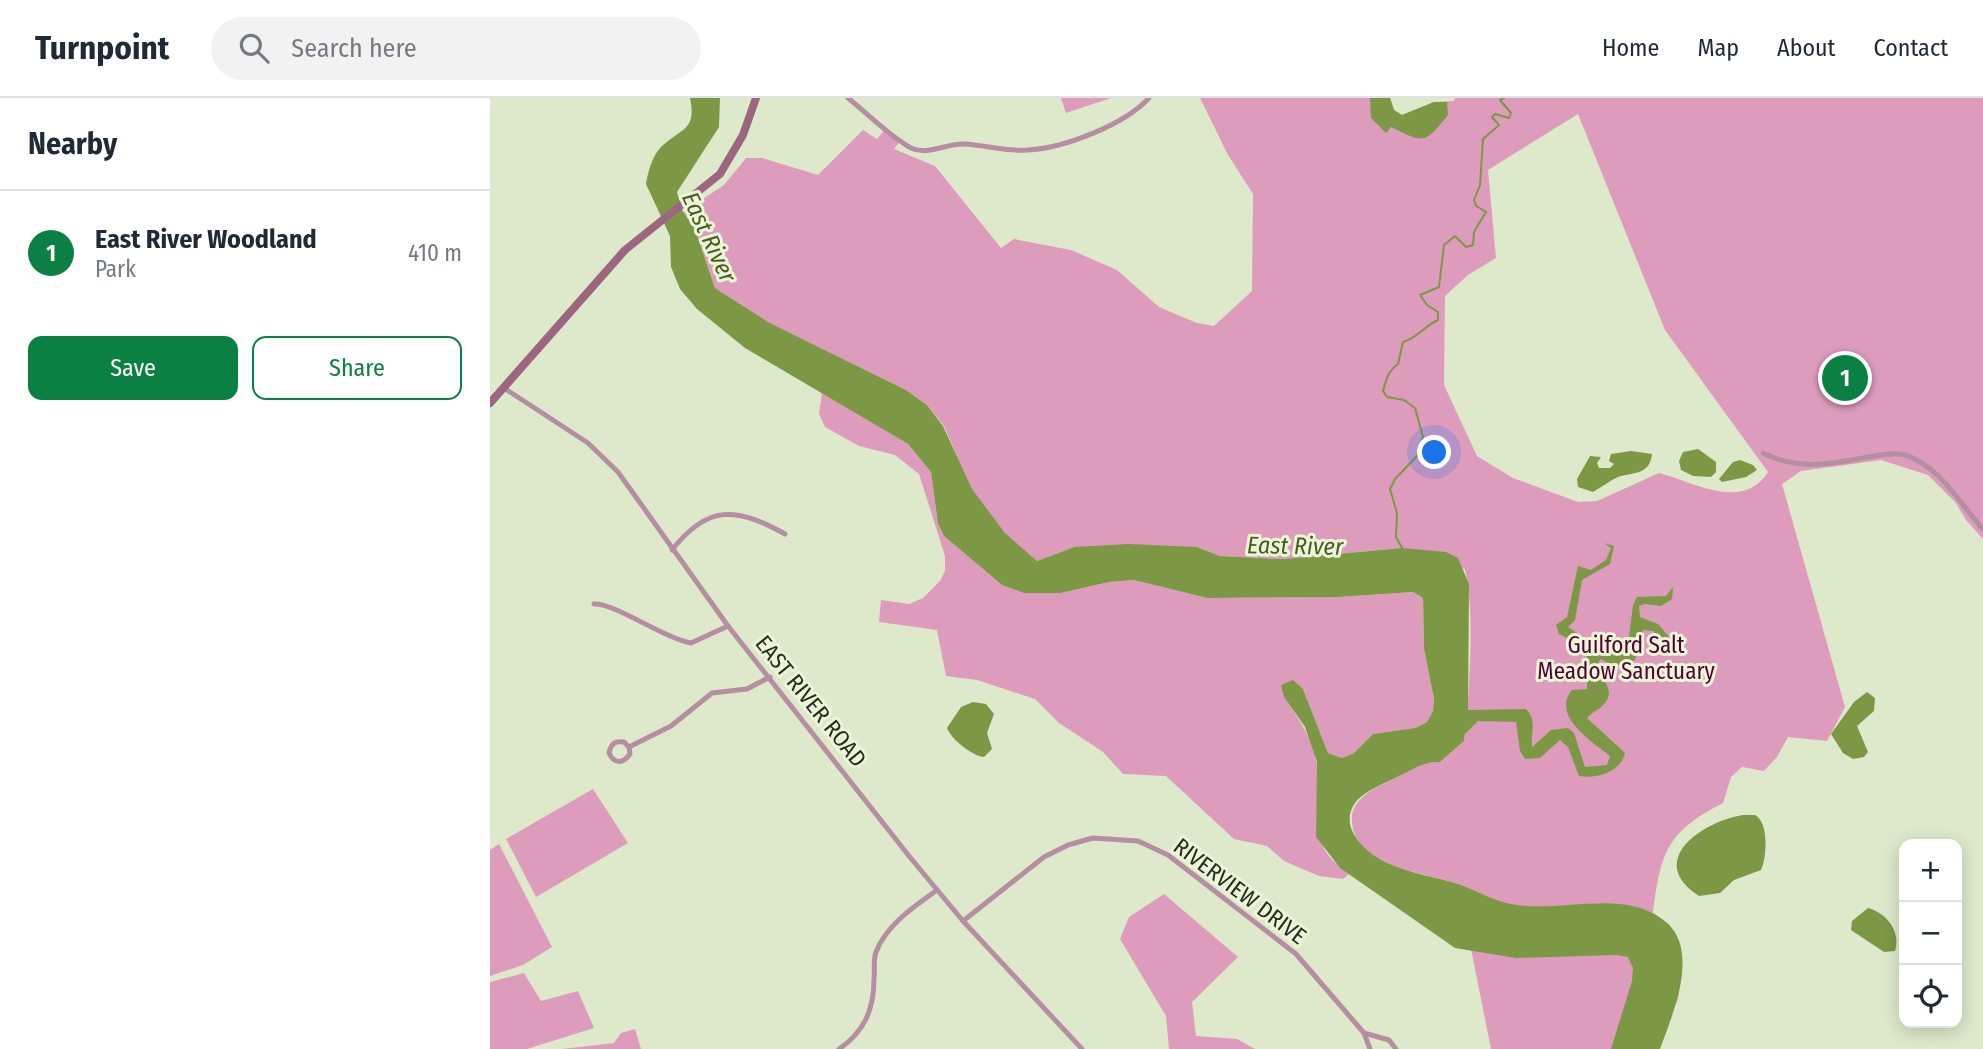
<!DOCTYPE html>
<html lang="en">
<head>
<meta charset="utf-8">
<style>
	body { margin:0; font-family:"Fira Sans Condensed",sans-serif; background:#f2f2f3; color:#1f2937 }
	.controls { position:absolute; right:21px; bottom:21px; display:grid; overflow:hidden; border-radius:14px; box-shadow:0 4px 18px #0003 }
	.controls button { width:63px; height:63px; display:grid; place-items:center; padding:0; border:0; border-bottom:2px solid #e0e1e3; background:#fff; color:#1f2937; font:35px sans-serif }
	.you { position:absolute; left:945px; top:355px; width:24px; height:24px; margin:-18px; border:5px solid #fff; border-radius:50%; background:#1a73e8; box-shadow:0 0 0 10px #1a73e833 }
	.badge { display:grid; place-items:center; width:46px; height:46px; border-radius:50%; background:#0b8043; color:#fff; font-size:23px; font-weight:700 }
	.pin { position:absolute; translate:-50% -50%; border:4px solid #fff; box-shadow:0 2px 7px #0006 }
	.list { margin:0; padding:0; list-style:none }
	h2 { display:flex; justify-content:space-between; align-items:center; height:91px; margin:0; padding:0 28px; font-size:30px }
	h2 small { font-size:23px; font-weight:400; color:#747a83 }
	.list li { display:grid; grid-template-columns:46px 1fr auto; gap:21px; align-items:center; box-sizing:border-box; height:126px; padding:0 28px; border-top:2px solid #e0e1e3 }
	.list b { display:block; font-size:26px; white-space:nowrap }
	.list p { margin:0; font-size:23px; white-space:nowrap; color:#747a83 }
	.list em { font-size:23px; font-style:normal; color:#747a83 }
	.actions { display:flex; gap:14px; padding:21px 28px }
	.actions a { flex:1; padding:16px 0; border:2px solid #0b8043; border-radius:14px; text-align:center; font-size:24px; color:#0b8043 }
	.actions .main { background:#0b8043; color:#fff }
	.icon { flex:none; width:38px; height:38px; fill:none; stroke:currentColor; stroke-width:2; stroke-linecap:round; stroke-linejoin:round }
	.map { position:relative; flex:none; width:1493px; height:951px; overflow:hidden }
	header { display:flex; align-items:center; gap:42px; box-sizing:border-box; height:98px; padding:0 35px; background:#fff; border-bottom:2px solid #e0e1e3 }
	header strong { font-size:33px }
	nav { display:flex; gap:38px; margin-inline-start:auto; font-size:24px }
	.search { width:490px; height:63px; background:#f2f2f3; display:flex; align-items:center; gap:18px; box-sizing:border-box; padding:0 24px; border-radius:38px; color:#747a83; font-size:26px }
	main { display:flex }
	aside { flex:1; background:#fff }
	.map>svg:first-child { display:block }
	.green { fill:#dd9cbc; fill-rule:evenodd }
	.water { fill:#7d9845 }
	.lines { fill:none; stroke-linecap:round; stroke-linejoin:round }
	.stream { stroke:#7d9845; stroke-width:2 }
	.street { stroke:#b58fa1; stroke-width:5 }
	.secondary { stroke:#9c6681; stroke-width:8 }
	.labels { text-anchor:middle; stroke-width:6; stroke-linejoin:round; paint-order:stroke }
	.park-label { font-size:23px; fill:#4f0334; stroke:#ebf6d8 }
	.street-label { font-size:23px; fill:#282c21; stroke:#ebf6d8 }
	.water-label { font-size:24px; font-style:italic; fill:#495b20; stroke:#ebf6d8 }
</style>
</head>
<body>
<header>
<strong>Turnpoint</strong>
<div class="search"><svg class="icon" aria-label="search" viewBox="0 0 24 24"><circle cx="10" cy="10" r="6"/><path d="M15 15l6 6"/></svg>Search here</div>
<nav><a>Home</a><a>Map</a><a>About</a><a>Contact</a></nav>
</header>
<main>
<aside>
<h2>Nearby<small></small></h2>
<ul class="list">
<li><span class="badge">1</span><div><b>East River Woodland</b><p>Park</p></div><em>410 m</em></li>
</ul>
<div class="actions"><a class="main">Save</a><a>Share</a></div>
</aside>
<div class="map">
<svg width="1493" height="951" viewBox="0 0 1493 951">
	<rect width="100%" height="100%" fill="#dee9cb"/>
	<g class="green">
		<polygon points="571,0 621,0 576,15"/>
		<path d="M710,0H900L904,12L912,17L944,4L964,3L965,0H1493V441L1476,422L1466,405L1438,377L1391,362L1311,373L1292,386L1355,609L1337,643L1298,639L1287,659L1274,673L1252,669L1241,679L1233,705C1177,734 1171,753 1163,815L1179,826L1190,850L1192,876L1188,902L1159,951H1001L980,846L950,781C919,772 864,764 862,723C860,700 887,689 905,680C919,673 934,662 950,664L974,643L977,624C979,577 985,517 975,471L912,450L793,461L730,458L707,449H584L547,463L534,455L515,435L481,391L454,328L437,307L416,292L280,225L225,190L205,131L193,114L234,87L256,60H272L328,77L373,32L387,41L396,30L411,42L404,51L445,68L511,150L524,141L581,152L627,172L669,209L707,225L724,228L762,193L763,96L738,57ZM1088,16L1175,232L1278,374C1253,414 1204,384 1169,375L1107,403L1088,404L1023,380L987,358L954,287L955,198L978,177L1006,160L998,72Z"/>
		<path d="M332,295L418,346L441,374L448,426L454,438L512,487L571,495L619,484L644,482L717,500L848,499L923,494L933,500L934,551L944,601L943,613L937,624L925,630L883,636L864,655L852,660L838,655L813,591L794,599C808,619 821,638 826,662C837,710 806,738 859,776L853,781L829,778L794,763L777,748L744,741L676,678L633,676L613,654L569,625L545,601L487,582L456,578L447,532L389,524L391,502L419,506L433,500L450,483L455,473V458L429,376L405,357L369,348L335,329L329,316Z"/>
		<polygon points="103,691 138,745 46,799 16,741"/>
		<polygon points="9,746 62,849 33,867 0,878 0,752"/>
		<polygon points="674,796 748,859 702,904 706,938 747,941 765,951 679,951 676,918 630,841 639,819"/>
		<polygon points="34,875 51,903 88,893 104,930 37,951 0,951 0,884"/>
		<polygon points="145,931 151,951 72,951 124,945 131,935"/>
	</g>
	<g class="water">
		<path d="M200,0H230L229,29L187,94L193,114L205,131L225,190L280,225L416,292L437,307L453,328L482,391L515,435L547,463L584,449L638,446L707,449L730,458L793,461L912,450L956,454L968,460L979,486L978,612L1036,611C1048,623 1040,635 1042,649L1061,632L1078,630L1084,635L1095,669L1117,667L1120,658C1104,645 1060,618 1082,592L1097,591V559L1093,548L1069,536L1066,527L1077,519L1088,468L1101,472L1116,462L1121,450L1114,445L1124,448L1120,466L1092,482L1085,522L1078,529L1115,554L1137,555L1143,507L1147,499L1176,498L1183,489L1182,501L1171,508L1155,506L1149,508L1150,519L1168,526L1180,540H1169L1163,533L1153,532L1145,562C1133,568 1122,569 1111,561L1107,566C1108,580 1128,591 1114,606C1109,612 1102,614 1097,620L1135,655C1131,674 1107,681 1089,678L1078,649L1070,642L1050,660L1035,661L1030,653L1026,624L988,623L975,636L974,643L950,664C935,663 924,671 911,677C897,684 874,693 865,705C848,729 875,754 895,764C918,775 946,779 971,787C987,793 1004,803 1021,806C1070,816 1136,788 1177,825C1210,854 1182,918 1170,951H1121L1142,883L1143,870L1138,859L1127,857L1026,860L965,850L850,770L826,739L827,664L815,629L794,599L791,587L803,582L813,591L838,655L852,660L864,655L883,636L925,630L937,624L943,613L944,601L934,551L933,500L923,494L848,499L717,500L644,482L619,484L571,495H534L512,487L454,438L448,426L441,374L418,346L255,250L207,211L190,191L181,169L180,138L156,86C158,74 162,58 171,49C191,30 207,33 200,0Z"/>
		<path d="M880,0H900L904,12L912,17L944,4H957L958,17C934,47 934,45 901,29L896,35L881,20Z"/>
		<polygon points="1208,351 1226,364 1226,374 1221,379 1203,378 1191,372 1189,363 1193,354"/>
		<path d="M1141,353L1162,356C1160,378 1141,374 1128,379C1119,383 1112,389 1103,394L1088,389L1087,381L1100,358L1111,359L1107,365L1109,370H1120L1124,366L1119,363L1121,356Z"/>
		<polygon points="1250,362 1263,367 1267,372 1256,379 1232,384 1229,381 1243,364"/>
		<polygon points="1377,594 1385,600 1384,613 1367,628 1378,654 1374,659 1363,661 1353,655 1341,636 1364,604"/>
		<path d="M483,604L496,606L504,616L497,635L502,651L494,659C482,658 461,641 457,630L471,609Z"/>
		<path d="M1253,717H1265C1279,724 1277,760 1271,772L1244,782L1230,795L1209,798C1154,762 1214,723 1253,717Z"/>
		<path d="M1378,810C1397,815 1411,834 1405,853L1394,854L1361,832L1362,823Z"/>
	</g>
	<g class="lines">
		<path class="stream" d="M912,450L906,439L907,415L900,391L905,381L927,358L933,339L925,310L914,302L897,299L893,293C896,282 898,273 908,266L913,244C929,239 933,229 948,222V214L937,207L930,197L949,189L954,147L965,138L976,149L983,147L984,134L996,114L986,108L984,102L990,87L993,41L1009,27L1002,19L1005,16L1019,20L1021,15L1010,2L1014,0"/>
		<g class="street">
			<path d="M358,0C378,16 399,38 421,50C437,58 457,45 474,46C495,47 516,54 538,52C574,50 634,27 659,0"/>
			<polyline points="14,290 98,345 128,374 238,528 419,758 473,823 592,951"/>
			<path d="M1273,355C1309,373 1341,366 1378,359C1390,357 1403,354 1415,357C1450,368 1470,406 1493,431"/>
			<path d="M182,452C218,406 246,409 295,436"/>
			<path d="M104,506C125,505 173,540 201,545L238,528"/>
			<path d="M139,649L140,656C133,666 124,666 119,655C121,646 124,643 134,644L139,649L181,628L222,595L257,591L280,579"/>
			<polyline points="473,823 554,759 578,747 603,740 648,743 678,757 806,856 874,935 880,951"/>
			<polyline points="874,935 899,942 906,951"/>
			<path d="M349,951C374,934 384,912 384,881C385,873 383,862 386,854C397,826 424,809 447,792"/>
		</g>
		<polyline class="secondary" points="0,305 135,152 230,76 253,37 266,0"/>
	</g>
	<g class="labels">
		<g class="park-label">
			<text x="1136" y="555">Guilford Salt<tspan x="1136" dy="26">Meadow Sanctuary</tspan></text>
		</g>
		<g class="street-label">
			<text transform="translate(321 603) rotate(51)" y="8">EAST RIVER ROAD</text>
			<text transform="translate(750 793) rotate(37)" y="8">RIVERVIEW DRIVE</text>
		</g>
		<g class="water-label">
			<text transform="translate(219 139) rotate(65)" y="8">East River</text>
			<text transform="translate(805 448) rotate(1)" y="8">East River</text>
		</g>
	</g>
</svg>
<div class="controls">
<button>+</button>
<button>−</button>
<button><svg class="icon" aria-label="locate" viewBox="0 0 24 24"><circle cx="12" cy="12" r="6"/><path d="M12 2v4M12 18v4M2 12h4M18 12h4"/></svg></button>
</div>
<div class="you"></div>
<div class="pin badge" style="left:1355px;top:280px">1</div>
</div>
</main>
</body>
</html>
